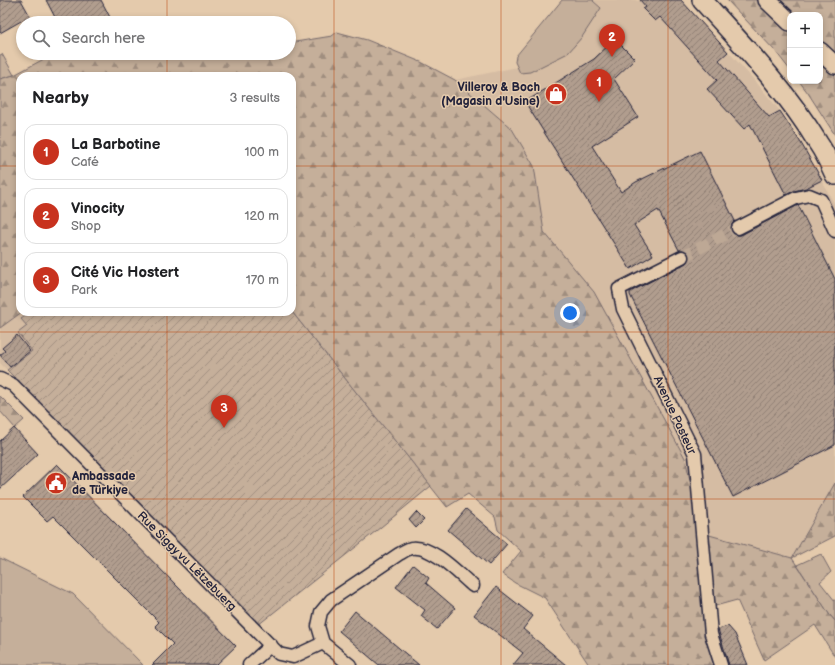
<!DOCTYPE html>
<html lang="en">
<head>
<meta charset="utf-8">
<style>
	body { margin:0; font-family:"Balsamiq Sans",sans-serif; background:#f6f6f6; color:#202124 }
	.controls { position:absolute; right:12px; top:12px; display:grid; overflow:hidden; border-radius:8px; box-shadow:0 2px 6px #0003 }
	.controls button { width:36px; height:36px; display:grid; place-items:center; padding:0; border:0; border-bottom:1px solid #e0e0e0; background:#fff; color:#202124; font:20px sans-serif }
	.you { position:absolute; left:570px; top:313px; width:14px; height:14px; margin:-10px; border:3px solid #fff; border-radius:50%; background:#1a73e8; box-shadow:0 0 0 6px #1a73e833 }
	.badge { display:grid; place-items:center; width:26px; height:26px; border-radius:50%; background:#c8321e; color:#fff; font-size:13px; font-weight:700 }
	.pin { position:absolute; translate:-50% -33px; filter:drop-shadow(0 1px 2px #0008) }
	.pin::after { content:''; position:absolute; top:21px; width:14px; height:12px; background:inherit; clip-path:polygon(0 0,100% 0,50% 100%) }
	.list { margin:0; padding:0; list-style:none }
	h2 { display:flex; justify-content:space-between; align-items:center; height:52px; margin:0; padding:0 16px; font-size:17px }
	h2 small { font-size:13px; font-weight:400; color:#757577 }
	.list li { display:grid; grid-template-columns:26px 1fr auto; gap:12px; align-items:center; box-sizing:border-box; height:56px; margin:0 8px 8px; padding:0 8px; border:1px solid #e0e0e0; border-radius:12px }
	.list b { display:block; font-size:15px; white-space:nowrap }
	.list p { margin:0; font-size:13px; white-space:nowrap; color:#757577 }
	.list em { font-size:13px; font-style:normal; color:#757577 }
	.icon { flex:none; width:22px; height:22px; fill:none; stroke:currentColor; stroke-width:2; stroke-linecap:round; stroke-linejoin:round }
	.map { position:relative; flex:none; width:835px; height:665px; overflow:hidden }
	.search { position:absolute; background:#fff; box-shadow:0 2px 6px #0003; left:16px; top:16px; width:280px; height:44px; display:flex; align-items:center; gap:10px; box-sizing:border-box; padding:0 14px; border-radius:22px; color:#757577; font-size:15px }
	.panel { position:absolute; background:#fff; box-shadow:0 2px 6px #0003; left:16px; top:72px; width:280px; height:244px; border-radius:12px }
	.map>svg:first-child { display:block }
	.built { fill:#d5bca3 }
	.grass { fill:#c5af9a; stroke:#74686a }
	.forest { fill:url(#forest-firs); stroke:#74686a }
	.garden { fill:url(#garden-furrows); stroke:#74686a }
	.building { fill:url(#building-hatch); stroke:#22223b }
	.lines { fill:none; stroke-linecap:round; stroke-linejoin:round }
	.minor-tunnel { stroke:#bda895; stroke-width:12; stroke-dasharray:12 6; stroke-linecap:butt }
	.minor-casing { stroke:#22223b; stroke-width:15 }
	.secondary-casing { stroke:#22223b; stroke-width:20 }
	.primary-casing { stroke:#22223b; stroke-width:22 }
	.minor { stroke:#e4caac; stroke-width:12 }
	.secondary { stroke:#e4caac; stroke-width:17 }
	.primary { stroke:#e4caac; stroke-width:19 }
	.grid { fill:none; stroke:#c04e15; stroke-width:1; stroke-opacity:0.55 }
	.labels { text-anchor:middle; stroke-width:3; stroke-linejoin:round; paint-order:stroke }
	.poi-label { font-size:12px; font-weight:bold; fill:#22223b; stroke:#e4caac; text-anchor:end }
	.street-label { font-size:12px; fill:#22223b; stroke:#e4caac }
</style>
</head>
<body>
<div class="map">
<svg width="835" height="665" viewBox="0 0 835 665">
	<defs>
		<pattern id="forest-firs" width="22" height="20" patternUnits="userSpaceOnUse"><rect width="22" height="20" fill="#c5af9a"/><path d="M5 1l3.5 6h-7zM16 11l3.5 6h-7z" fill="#a08e7f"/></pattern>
		<pattern id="garden-furrows" width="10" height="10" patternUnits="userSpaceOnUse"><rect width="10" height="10" fill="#c5af9a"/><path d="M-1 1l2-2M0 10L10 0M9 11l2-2" fill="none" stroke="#a08e7f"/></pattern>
		<pattern id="building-hatch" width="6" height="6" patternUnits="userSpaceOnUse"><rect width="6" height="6" fill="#b19d8e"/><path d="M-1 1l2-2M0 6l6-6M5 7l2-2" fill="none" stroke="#908075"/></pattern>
	</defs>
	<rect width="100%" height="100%" fill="#e4caac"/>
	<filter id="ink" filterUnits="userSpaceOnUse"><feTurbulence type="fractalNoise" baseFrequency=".025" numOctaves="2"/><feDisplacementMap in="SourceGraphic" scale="8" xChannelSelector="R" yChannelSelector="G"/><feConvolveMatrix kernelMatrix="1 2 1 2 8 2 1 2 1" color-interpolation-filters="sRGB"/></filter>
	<g filter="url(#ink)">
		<g class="built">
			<polygon points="594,0 636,0 637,1 639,0 681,0 756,82 780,111 801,143 835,205 835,483 792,558 702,534 685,458 594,292 544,232 534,166 512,129 455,80 517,67 520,73 601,7 593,1"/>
			<polygon points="22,312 31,312 22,319 27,326 32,351 7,370 0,363 0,328"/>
		</g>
		<g class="grass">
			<polygon points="562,0 594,0 593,1 601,8 582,37 568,53 530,72 520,73 515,62 516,56"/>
			<polygon points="2,54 14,75 0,79 0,55"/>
			<polygon points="821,554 831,572 820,582 835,601 835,621 829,614 797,565"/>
			<polygon points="0,558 73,594 143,665 0,665"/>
		</g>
		<g class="forest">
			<polygon points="727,0 835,0 835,135 808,93 799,81 820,81 820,15 790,15 790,70 776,52"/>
			<polygon points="337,32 367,40 421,62 455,80 512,129 534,166 544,232 594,292 685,458 702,533 792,558 835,483 835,536 792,558 829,614 835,621 835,657 815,625 764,660 737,600 708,608 721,665 589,665 545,598 515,583 502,574 521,551 498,530 495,517 468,494 447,507 292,312 292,76 20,76 20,312 22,312 0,328 0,79 14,75 55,53 289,53 289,43 332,36"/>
			<polygon points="0,396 24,420 15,428 0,411"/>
		</g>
		<polygon class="garden" points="31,312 292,312 431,486 381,527 258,625 7,370 32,351 18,333 27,326 21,319"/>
		<g class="building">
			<polygon points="0,0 21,0 30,16 0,33"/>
			<polygon points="46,0 101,0 113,23 58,23"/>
			<polygon points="640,0 681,0 728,52 719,60 769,117 780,111 801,143 822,180 806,188 794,191 786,195 750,124 744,129 707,89 717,80 660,17 655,21 643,9 646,7"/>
			<polygon points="615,39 635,59 614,79 638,117 592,146 621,192 636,182 700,151 735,221 732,224 731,227 734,234 737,235 741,235 798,205 835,279 835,445 733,497 630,295 630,292 686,263 689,258 688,253 683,250 679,250 658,210 634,225 653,255 630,269 525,102 594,59"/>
			<polygon points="17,335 30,351 10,367 0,355 5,351 2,348"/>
			<polygon points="14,428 38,454 0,489 0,441"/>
			<polygon points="57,464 236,646 216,665 152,665 173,644 155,626 159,622 53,516 47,521 23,497"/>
			<polygon points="466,509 507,544 489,565 448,530"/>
			<polygon points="416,512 424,520 416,528 409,520"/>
			<polygon points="413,565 429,578 426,583 455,608 437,629 421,616 425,610 396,587"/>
			<polygon points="496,587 533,616 523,629 566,665 513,665 523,653 474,615"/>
			<polygon points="355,611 380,632 419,665 379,665 339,631"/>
			<polygon points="728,626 735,634 748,665 729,665 718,629"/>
		</g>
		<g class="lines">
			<polyline class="minor-tunnel" points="682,257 738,228"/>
			<g class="minor-casing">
				<g id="minor">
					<polyline points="738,228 796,198 809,195 821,200 835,231"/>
					<polyline points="682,257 619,289 623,309 695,454 711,634 721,665"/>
					<polyline points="0,379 13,385 279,654 293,657 323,643"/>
					<polyline points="249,665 271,645"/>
					<path d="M350,665L323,643L318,626L321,612L331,600L399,554C403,552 407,549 411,548C431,544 459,574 473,586"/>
				</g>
			</g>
			<g class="secondary-casing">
				<g id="secondary">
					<polyline points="767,0 790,22"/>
					<polyline points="820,51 835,65"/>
				</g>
			</g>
			<g class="primary-casing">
				<path id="primary" d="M702,0C743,45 786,90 818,143C825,153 830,164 835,175"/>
			</g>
			<use href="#minor" class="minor"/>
			<use href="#secondary" class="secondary"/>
			<use href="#primary" class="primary"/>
		</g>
	</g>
	<path class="grid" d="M167,0V23M334,0V665M501,0V665M668,0V665M167,53V76M0,166H20M292,166H835M167,312V665M0,332H835M0,499H835"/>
	<defs>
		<g id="shop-disc" transform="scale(1.15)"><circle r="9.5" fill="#c8321e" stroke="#e4caac"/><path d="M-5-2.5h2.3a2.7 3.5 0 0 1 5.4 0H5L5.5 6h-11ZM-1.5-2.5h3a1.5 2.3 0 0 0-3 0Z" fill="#fff"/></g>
		<g id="civic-disc" transform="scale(1.15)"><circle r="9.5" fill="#c8321e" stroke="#e4caac"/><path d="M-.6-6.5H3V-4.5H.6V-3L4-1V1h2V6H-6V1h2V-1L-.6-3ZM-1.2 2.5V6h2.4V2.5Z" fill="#fff"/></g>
	</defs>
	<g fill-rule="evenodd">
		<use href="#shop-disc" x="556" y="94"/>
		<use href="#civic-disc" x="56" y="483"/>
	</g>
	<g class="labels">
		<g class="poi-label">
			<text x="540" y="91">Villeroy &amp; Boch<tspan x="540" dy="14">(Magasin d'Usine)</tspan></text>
			<text x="72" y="480" text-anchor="start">Ambassade<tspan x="72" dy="14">de Türkiye</tspan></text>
		</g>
		<g class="street-label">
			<text transform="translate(675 415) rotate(65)" y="4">Avenue Pasteur</text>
			<text transform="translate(187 561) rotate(45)" y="4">Rue Siggy vu Lëtzebuerg</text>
		</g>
	</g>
</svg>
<div class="controls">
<button>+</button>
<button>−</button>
</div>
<div class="you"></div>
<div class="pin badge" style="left:599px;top:102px">1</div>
<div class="pin badge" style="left:612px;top:57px">2</div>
<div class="pin badge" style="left:224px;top:428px">3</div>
<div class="search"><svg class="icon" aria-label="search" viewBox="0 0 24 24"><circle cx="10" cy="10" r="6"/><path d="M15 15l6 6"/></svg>Search here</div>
<section class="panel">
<h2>Nearby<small>3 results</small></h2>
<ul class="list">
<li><span class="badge">1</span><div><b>La Barbotine</b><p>Café</p></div><em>100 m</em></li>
<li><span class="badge">2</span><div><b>Vinocity</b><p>Shop</p></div><em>120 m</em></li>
<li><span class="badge">3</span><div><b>Cité Vic Hostert</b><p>Park</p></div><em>170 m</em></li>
</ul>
</section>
</div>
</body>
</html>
